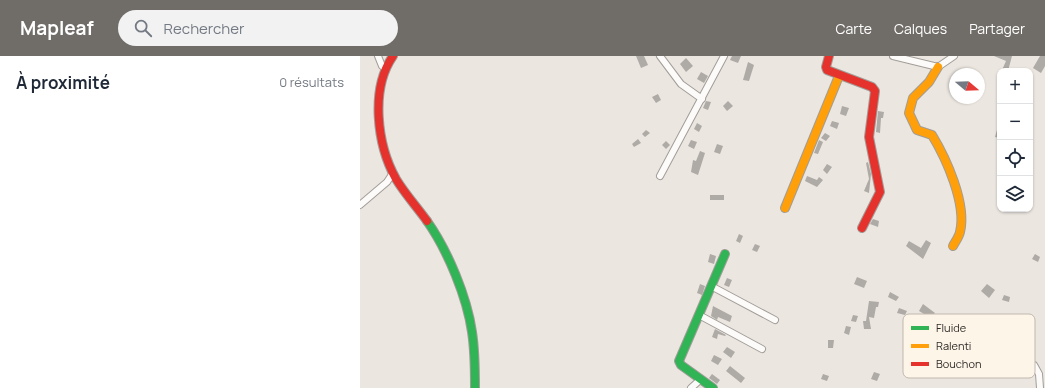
<!DOCTYPE html>
<html lang="fr">
<head>
<meta charset="utf-8">
<style>
	body { margin:0; font-family:Manrope,sans-serif; background:#f2f2f3; color:#1f2937 }
	.controls { position:absolute; right:12px; top:12px; display:grid; overflow:hidden; border-radius:8px; box-shadow:0 1px 3px #0004 }
	.controls button { width:36px; height:36px; display:grid; place-items:center; padding:0; border:0; border-bottom:1px solid #e0e1e3; background:#fff; color:#1f2937; font:20px sans-serif }
	.compass { position:absolute; left:589px; top:12px; width:36px; height:36px; border-radius:50%; background:#fff; box-shadow:0 1px 3px #0004; rotate:109deg }
	.list { margin:0; padding:0; list-style:none }
	h2 { display:flex; justify-content:space-between; align-items:center; height:52px; margin:0; padding:0 16px; font-size:17px }
	h2 small { font-size:13px; font-weight:400; color:#747a83 }
	.icon { flex:none; width:22px; height:22px; fill:none; stroke:currentColor; stroke-width:2; stroke-linecap:round; stroke-linejoin:round }
	.map { position:relative; flex:none; width:685px; height:332px; overflow:hidden }
	header { display:flex; align-items:center; gap:24px; box-sizing:border-box; height:56px; padding:0 20px; background:#706c68; color:#fff }
	header strong { font-size:19px }
	nav { display:flex; gap:22px; margin-inline-start:auto; font-size:14px }
	.search { width:280px; height:36px; background:#f2f2f3; display:flex; align-items:center; gap:10px; box-sizing:border-box; padding:0 14px; border-radius:22px; color:#747a83; font-size:15px }
	main { display:flex }
	aside { flex:1; background:#fff }
	.map>svg:first-child { display:block }
	.building { fill:#aeaaa5 }
	.lines { fill:none; stroke-linecap:round; stroke-linejoin:round }
	.street-casing { stroke:#a19d98; stroke-width:8 }
	.fast-casing { stroke:#a19d98; stroke-width:10 }
	.slow-casing { stroke:#a19d98; stroke-width:10 }
	.jam-casing { stroke:#a19d98; stroke-width:10 }
	.street { stroke:#fcfbfa; stroke-width:6 }
	.fast { stroke:#30b455; stroke-width:8 }
	.slow { stroke:#ff9f0a; stroke-width:8 }
	.jam { stroke:#e5322d; stroke-width:8 }
	.key { fill:#fef5e9; stroke:#c0b8af; stroke-width:1 }
	.key-label { font-size:11px; fill:#2e2b27 }
</style>
</head>
<body>
<header>
<strong>Mapleaf</strong>
<div class="search"><svg class="icon" aria-label="search" viewBox="0 0 24 24"><circle cx="10" cy="10" r="6"/><path d="M15 15l6 6"/></svg>Rechercher</div>
<nav><a>Carte</a><a>Calques</a><a>Partager</a></nav>
</header>
<main>
<aside>
<h2>À proximité<small>0 résultats</small></h2>
<ul class="list">
</ul>
</aside>
<div class="map">
<svg width="685" height="332" viewBox="0 0 685 332">
	<rect width="100%" height="100%" fill="#ece6e0"/>
	<g class="building">
		<polygon points="276,0 284,0 288,9 281,12"/>
		<polygon points="372,0 381,0 378,7 370,4"/>
		<polygon points="634,0 652,0 648,15 642,14 646,5"/>
		<polygon points="680,0 685,0 685,10 681,17 673,12"/>
		<polygon points="326,2 333,10 326,16 320,8"/>
		<polygon points="388,6 394,9 389,25 383,24"/>
		<polygon points="341,16 348,20 344,27 337,23"/>
		<polygon points="298,38 301,44 296,47 292,41"/>
		<polygon points="346,45 351,46 348,54 343,52"/>
		<polygon points="368,45 373,50 367,55 363,50"/>
		<polygon points="482,50 489,52 486,60 480,58"/>
		<polygon points="518,55 524,56 523,62 521,62 520,77 516,76"/>
		<polygon points="472,65 479,67 477,73 470,70"/>
		<polygon points="337,67 342,70 339,76 334,73"/>
		<polygon points="639,67 640,67 640,82 635,81"/>
		<polygon points="286,74 290,77 285,81 282,78"/>
		<polygon points="465,77 470,80 466,85 461,82"/>
		<polygon points="278,83 281,87 274,91 272,88"/>
		<polygon points="331,84 337,86 334,93 328,90"/>
		<polygon points="459,84 463,86 458,98 454,97"/>
		<polygon points="306,85 310,89 306,93 302,89"/>
		<polygon points="357,88 363,90 360,98 354,96"/>
		<polygon points="340,95 345,97 338,119 331,116 333,104 336,105"/>
		<polygon points="508,106 511,118 509,137 504,135 509,123 506,107"/>
		<polygon points="467,108 472,111 467,118 463,114"/>
		<polygon points="447,120 457,124 459,121 463,124 457,131 445,125"/>
		<rect x="350" y="139" width="14" height="5"/>
		<polygon points="513,163 519,165 518,171 510,168"/>
		<polygon points="379,178 383,180 380,187 376,185"/>
		<polygon points="566,184 571,187 563,203 546,190 549,185 561,192"/>
		<polygon points="395,188 400,190 397,196 392,194"/>
		<polygon points="350,198 356,200 354,208 348,206"/>
		<polygon points="675,198 680,201 678,206 672,203"/>
		<polygon points="497,221 507,225 504,232 494,228"/>
		<polygon points="367,222 372,224 369,231 364,229"/>
		<polygon points="340,228 345,230 342,239 337,237"/>
		<polygon points="627,228 635,234 629,242 621,235"/>
		<polygon points="530,236 539,241 536,245 528,241"/>
		<polygon points="644,239 650,241 649,246 642,244"/>
		<polygon points="509,245 519,246 518,251 516,251 514,262 509,261 511,273 504,273 503,265 506,265"/>
		<polygon points="563,248 575,257 571,262 559,255"/>
		<polygon points="353,250 372,260 370,266 358,261 357,264 351,260"/>
		<polygon points="539,252 547,255 545,259 537,257"/>
		<polygon points="493,259 498,260 496,266 491,265"/>
		<polygon points="486,270 491,271 489,279 484,277"/>
		<polygon points="355,273 366,279 365,280 358,278 357,283 352,281"/>
		<polygon points="468,284 474,284 473,292 468,292"/>
		<polygon points="367,291 375,296 371,302 363,296"/>
		<polygon points="354,299 362,303 358,309 351,305"/>
		<polygon points="370,310 385,322 381,327 366,315"/>
		<polygon points="514,316 520,318 517,325 511,323"/>
		<polygon points="352,318 360,324 357,328 349,322"/>
		<polygon points="463,318 469,320 467,325 461,323"/>
	</g>
	<g class="lines">
		<g class="street-casing">
			<g id="street">
				<polyline points="18,0 22,10 25,12"/>
				<polyline points="300,0 321,28 342,43"/>
				<polyline points="533,0 578,11 594,0"/>
				<polyline points="300,120 364,0"/>
				<polyline points="0,149 27,126 33,117"/>
				<polyline points="351,230 415,264"/>
				<polyline points="339,259 402,293"/>
				<polyline points="637,309 656,307 674,309 679,318 680,332"/>
				<polyline points="331,332 341,323"/>
			</g>
		</g>
		<g class="fast-casing">
			<g id="fast">
				<path d="M67,165C88,195 107,241 112,276C115,295 115,314 115,332"/>
				<polyline points="353,332 321,309 319,305 365,198"/>
			</g>
		</g>
		<g class="slow-casing">
			<g id="slow">
				<path d="M578,11L569,26L553,42L549,57L557,74L572,79C586,102 607,148 600,176C599,181 595,186 593,190"/>
				<polyline points="425,152 479,20"/>
			</g>
		</g>
		<g class="jam-casing">
			<g id="jam">
				<path d="M33,0C10,33 17,89 36,123C45,138 57,151 67,165"/>
				<polyline points="469,0 466,11 467,14 512,31 515,35 509,81 520,136 502,172"/>
			</g>
		</g>
		<use href="#street" class="street"/>
		<use href="#fast" class="fast"/>
		<use href="#slow" class="slow"/>
		<use href="#jam" class="jam"/>
	</g>
	<rect x="543" y="258" width="132" height="64" rx="6" class="key"/>
	<rect x="551" y="270" width="18" height="4" fill="#30b455"/>
	<rect x="551" y="288" width="18" height="4" fill="#ff9f0a"/>
	<rect x="551" y="306" width="18" height="4" fill="#e5322d"/>
	<g class="key-label">
		<text x="576" y="276">Fluide</text>
		<text x="576" y="294">Ralenti</text>
		<text x="576" y="312">Bouchon</text>
	</g>
</svg>
<div class="controls">
<button>+</button>
<button>−</button>
<button><svg class="icon" aria-label="locate" viewBox="0 0 24 24"><circle cx="12" cy="12" r="6"/><path d="M12 2v4M12 18v4M2 12h4M18 12h4"/></svg></button>
<button><svg class="icon" aria-label="layers" viewBox="0 0 24 24"><path d="M12 4l9 5-9 5-9-5zM3 14l9 5 9-5"/></svg></button>
</div>
<svg class="compass" viewBox="-18 -18 36 36"><path d="M0-13l5 13h-10z" fill="#e53935"/><path d="M0 13l5-13h-10z" fill="#747a83"/></svg>
</div>
</main>
</body>
</html>
